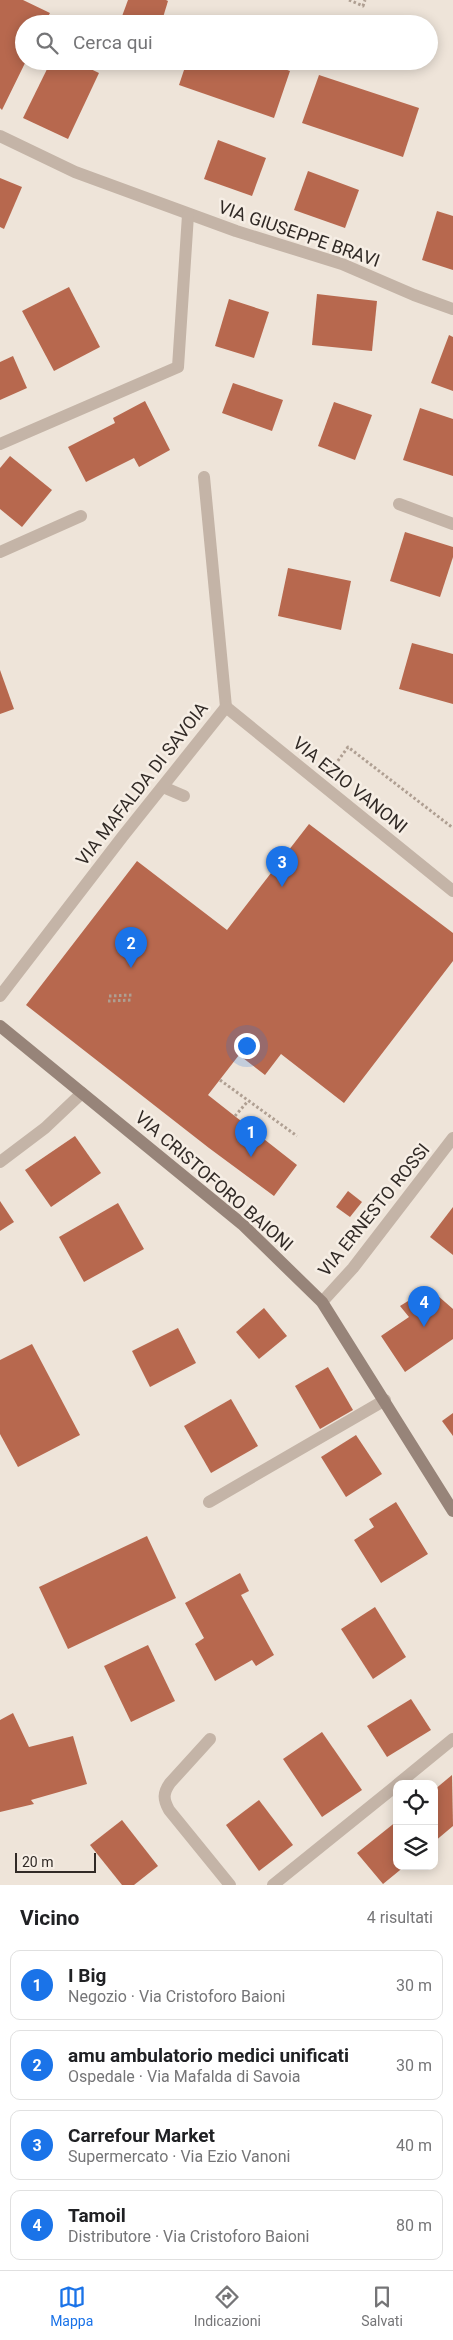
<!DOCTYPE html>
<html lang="it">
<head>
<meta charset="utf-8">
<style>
	body { margin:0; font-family:Roboto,sans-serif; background:#f6f6f6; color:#202124 }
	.controls { position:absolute; right:15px; bottom:15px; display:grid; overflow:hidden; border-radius:10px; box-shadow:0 2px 12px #0003 }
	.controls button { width:45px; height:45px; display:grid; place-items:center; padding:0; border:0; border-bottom:1px solid #e0e0e0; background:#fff; color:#202124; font:25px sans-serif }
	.scale { position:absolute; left:15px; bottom:12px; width:81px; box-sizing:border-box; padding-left:5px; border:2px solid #312a26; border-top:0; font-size:14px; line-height:18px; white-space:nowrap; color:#312a26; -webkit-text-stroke:4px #f6eee5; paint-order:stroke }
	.you { position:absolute; left:246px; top:1045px; width:18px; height:18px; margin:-12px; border:4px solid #fff; border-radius:50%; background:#1a73e8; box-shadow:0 0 0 8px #1a73e833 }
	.badge { display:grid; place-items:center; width:32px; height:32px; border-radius:50%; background:#1a73e8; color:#fff; font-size:16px; font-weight:700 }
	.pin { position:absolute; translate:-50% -41px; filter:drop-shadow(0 1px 2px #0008) }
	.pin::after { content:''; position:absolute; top:26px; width:18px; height:15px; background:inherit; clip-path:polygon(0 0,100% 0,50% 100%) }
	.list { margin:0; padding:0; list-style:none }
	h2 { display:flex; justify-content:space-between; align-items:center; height:65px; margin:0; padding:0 20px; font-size:21px }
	h2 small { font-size:16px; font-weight:400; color:#757577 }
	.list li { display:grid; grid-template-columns:32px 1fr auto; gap:15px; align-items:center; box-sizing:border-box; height:70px; margin:0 10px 10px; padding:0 10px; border:1px solid #e0e0e0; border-radius:10px }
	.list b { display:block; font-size:19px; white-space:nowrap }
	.list p { margin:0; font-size:16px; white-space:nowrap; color:#757577 }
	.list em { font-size:16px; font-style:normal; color:#757577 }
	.icon { flex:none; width:28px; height:28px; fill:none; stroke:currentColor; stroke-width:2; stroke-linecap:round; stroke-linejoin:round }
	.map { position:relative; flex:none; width:453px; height:1885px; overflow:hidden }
	.search { position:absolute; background:#fff; box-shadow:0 2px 12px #0003; left:15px; right:15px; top:15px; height:55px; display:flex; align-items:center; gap:12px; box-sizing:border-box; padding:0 18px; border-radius:28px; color:#757577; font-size:19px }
	.sheet { height:385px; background:#fff }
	nav { display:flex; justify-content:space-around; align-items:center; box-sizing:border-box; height:70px; border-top:1px solid #e0e0e0; background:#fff; font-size:14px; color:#757577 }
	nav a { display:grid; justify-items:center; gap:2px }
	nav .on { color:#1a73e8 }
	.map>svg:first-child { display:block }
	.building { fill:#b7684e }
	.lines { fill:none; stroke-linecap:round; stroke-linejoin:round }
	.path { stroke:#af9f92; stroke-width:3; stroke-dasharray:2.5 2.5; stroke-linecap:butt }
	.lane { stroke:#c4b4a7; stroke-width:12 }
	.street { stroke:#c4b4a7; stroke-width:12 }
	.secondary { stroke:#978479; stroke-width:12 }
	.labels { text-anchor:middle; stroke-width:5; stroke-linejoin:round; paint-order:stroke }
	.street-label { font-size:18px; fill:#312a26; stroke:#f6eee5 }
</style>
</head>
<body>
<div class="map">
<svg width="453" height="1885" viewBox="0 0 453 1885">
	<rect width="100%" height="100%" fill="#eee4d9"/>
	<g class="building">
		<polygon points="0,0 23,0 50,13 44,24 24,24 24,61 26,61 2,110 0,108"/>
		<polygon points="128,0 166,0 168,1 161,24 136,24 121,19"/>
		<polygon points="51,61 74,61 99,73 68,139 23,118"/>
		<polygon points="187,61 264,61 290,71 274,118 179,85"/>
		<polygon points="319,75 419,108 403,157 302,123"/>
		<polygon points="218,140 266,158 252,196 204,179"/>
		<polygon points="308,171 359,190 345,228 294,210"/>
		<polygon points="0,178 22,187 4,229 0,227"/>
		<polygon points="437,211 453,216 453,270 422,260"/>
		<polygon points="69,287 100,347 54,371 22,311"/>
		<polygon points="317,294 377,301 372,351 312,345"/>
		<polygon points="229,299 269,312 254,358 215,346"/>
		<polygon points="449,335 453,337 453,391 431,383"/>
		<polygon points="13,356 27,388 0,400 0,362"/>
		<polygon points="233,383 283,400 272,431 222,413"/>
		<polygon points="145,401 170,450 139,467 134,458 86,482 68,447 115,423 113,418"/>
		<polygon points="334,402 372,415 355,460 318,446"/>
		<polygon points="420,408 453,419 453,476 403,460"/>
		<polygon points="10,456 52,490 22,527 0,509 0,468"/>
		<polygon points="405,532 453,547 453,557 440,597 390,581"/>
		<polygon points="288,568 351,581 341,630 278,616"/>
		<polygon points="412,643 453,654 453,704 399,689"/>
		<polygon points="0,670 14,709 0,714"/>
		<polygon points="309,824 453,933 453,961 344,1103 281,1054 265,1075 239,1055 208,1095 297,1165 274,1196 209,1148 26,1005 137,861 227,930"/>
		<polygon points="75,1136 101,1173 51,1207 25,1170"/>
		<polygon points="348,1191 362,1202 350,1217 336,1207"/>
		<polygon points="0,1201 14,1222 0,1231"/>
		<polygon points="118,1203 144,1249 84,1282 59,1237"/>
		<polygon points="453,1207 453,1255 430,1237"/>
		<polygon points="429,1288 453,1309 453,1339 405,1372 381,1336 409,1317 400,1306"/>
		<polygon points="264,1308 287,1336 259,1359 236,1332"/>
		<polygon points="178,1328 196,1363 150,1387 132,1351"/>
		<polygon points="32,1344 80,1435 18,1467 0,1434 0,1360"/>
		<polygon points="328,1367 353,1410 320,1429 295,1386"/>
		<polygon points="231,1399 258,1446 211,1473 184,1426"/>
		<polygon points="453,1413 453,1436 442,1421"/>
		<polygon points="356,1435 382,1474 346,1497 321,1457"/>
		<polygon points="396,1502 428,1554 381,1583 354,1540 374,1527 369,1519"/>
		<polygon points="147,1536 176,1598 68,1649 39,1587"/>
		<polygon points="240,1573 249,1591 241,1595 274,1655 256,1666 252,1660 215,1681 195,1644 204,1638 185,1603"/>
		<polygon points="375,1607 406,1657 373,1679 341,1629"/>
		<polygon points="148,1645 175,1701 131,1722 104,1666"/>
		<polygon points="411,1699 431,1730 387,1757 367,1726"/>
		<polygon points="13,1713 29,1747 73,1736 87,1784 31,1800 34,1804 0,1812 0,1720"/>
		<polygon points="322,1732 362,1790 322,1817 283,1759"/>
		<polygon points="452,1775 453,1826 434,1842 434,1790"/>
		<polygon points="259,1800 293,1845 259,1871 226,1825"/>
		<polygon points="122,1820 158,1866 134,1885 122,1885 90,1845"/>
		<polygon points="397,1821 397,1866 405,1866 383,1884 357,1853"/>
	</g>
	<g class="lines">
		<g class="path">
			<polyline points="349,0 363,6 365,0"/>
			<polyline points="332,769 348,747 453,828"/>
			<polyline points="109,996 132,995"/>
			<polyline points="108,1001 133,1000"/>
			<polyline points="220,1080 297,1136"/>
			<polyline points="235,1116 248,1101"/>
		</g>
		<g class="lane">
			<polyline points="204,477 226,707"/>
			<polyline points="163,787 184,796"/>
		</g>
		<g class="street">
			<polyline points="0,136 75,172 236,231 342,264 414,295 453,309"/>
			<polyline points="0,444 178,367 188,215"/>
			<polyline points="399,504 453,524"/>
			<polyline points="0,552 81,516"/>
			<polyline points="0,996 123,836 226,707 453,891"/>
			<polyline points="0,1162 45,1128 82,1093"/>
			<polyline points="322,1302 353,1268 453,1138"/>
			<polyline points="209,1502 385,1400"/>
			<path d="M210,1739L170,1783C163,1793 163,1799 169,1810L230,1885"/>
			<polyline points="398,1784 453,1739"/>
			<polyline points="273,1885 397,1785"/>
		</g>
		<polyline class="secondary" points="0,1026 242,1224 322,1302 453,1511"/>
	</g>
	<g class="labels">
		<g class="street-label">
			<text transform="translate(299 234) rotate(19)" y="6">VIA GIUSEPPE BRAVI</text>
			<text transform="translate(142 784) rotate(-52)" y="6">VIA MAFALDA DI SAVOIA</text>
			<text transform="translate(350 785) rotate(39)" y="6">VIA EZIO VANONI</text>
			<text transform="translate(214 1181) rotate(41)" y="6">VIA CRISTOFORO BAIONI</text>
			<text transform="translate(374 1210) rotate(-51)" y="6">VIA ERNESTO ROSSI</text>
		</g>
	</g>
</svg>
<div class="controls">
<button><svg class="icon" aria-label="locate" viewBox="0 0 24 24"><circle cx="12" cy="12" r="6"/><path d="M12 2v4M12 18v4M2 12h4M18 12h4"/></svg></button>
<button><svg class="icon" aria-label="layers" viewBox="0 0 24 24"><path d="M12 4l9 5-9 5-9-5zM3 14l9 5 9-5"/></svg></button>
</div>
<div class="scale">20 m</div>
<div class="you"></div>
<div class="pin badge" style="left:251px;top:1157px">1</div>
<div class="pin badge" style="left:131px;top:968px">2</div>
<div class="pin badge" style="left:282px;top:887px">3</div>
<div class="pin badge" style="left:424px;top:1327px">4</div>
<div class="search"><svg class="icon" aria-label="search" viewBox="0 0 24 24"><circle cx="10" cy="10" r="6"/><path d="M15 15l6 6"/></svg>Cerca qui</div>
</div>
<section class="sheet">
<h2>Vicino<small>4 risultati</small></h2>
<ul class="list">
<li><span class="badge">1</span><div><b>I Big</b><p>Negozio · Via Cristoforo Baioni</p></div><em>30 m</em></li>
<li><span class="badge">2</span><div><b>amu ambulatorio medici unificati</b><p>Ospedale · Via Mafalda di Savoia</p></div><em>30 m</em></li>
<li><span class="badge">3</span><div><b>Carrefour Market</b><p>Supermercato · Via Ezio Vanoni</p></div><em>40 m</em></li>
<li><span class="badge">4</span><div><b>Tamoil</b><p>Distributore · Via Cristoforo Baioni</p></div><em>80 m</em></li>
</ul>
</section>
<nav>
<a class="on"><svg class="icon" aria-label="map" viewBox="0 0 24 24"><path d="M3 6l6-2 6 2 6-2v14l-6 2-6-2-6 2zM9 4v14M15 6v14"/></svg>Mappa</a>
<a><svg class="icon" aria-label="directions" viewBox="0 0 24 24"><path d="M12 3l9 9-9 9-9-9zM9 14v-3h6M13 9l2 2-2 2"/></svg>Indicazioni</a>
<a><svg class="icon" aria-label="saved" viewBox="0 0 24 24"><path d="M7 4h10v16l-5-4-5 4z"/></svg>Salvati</a>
</nav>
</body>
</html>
